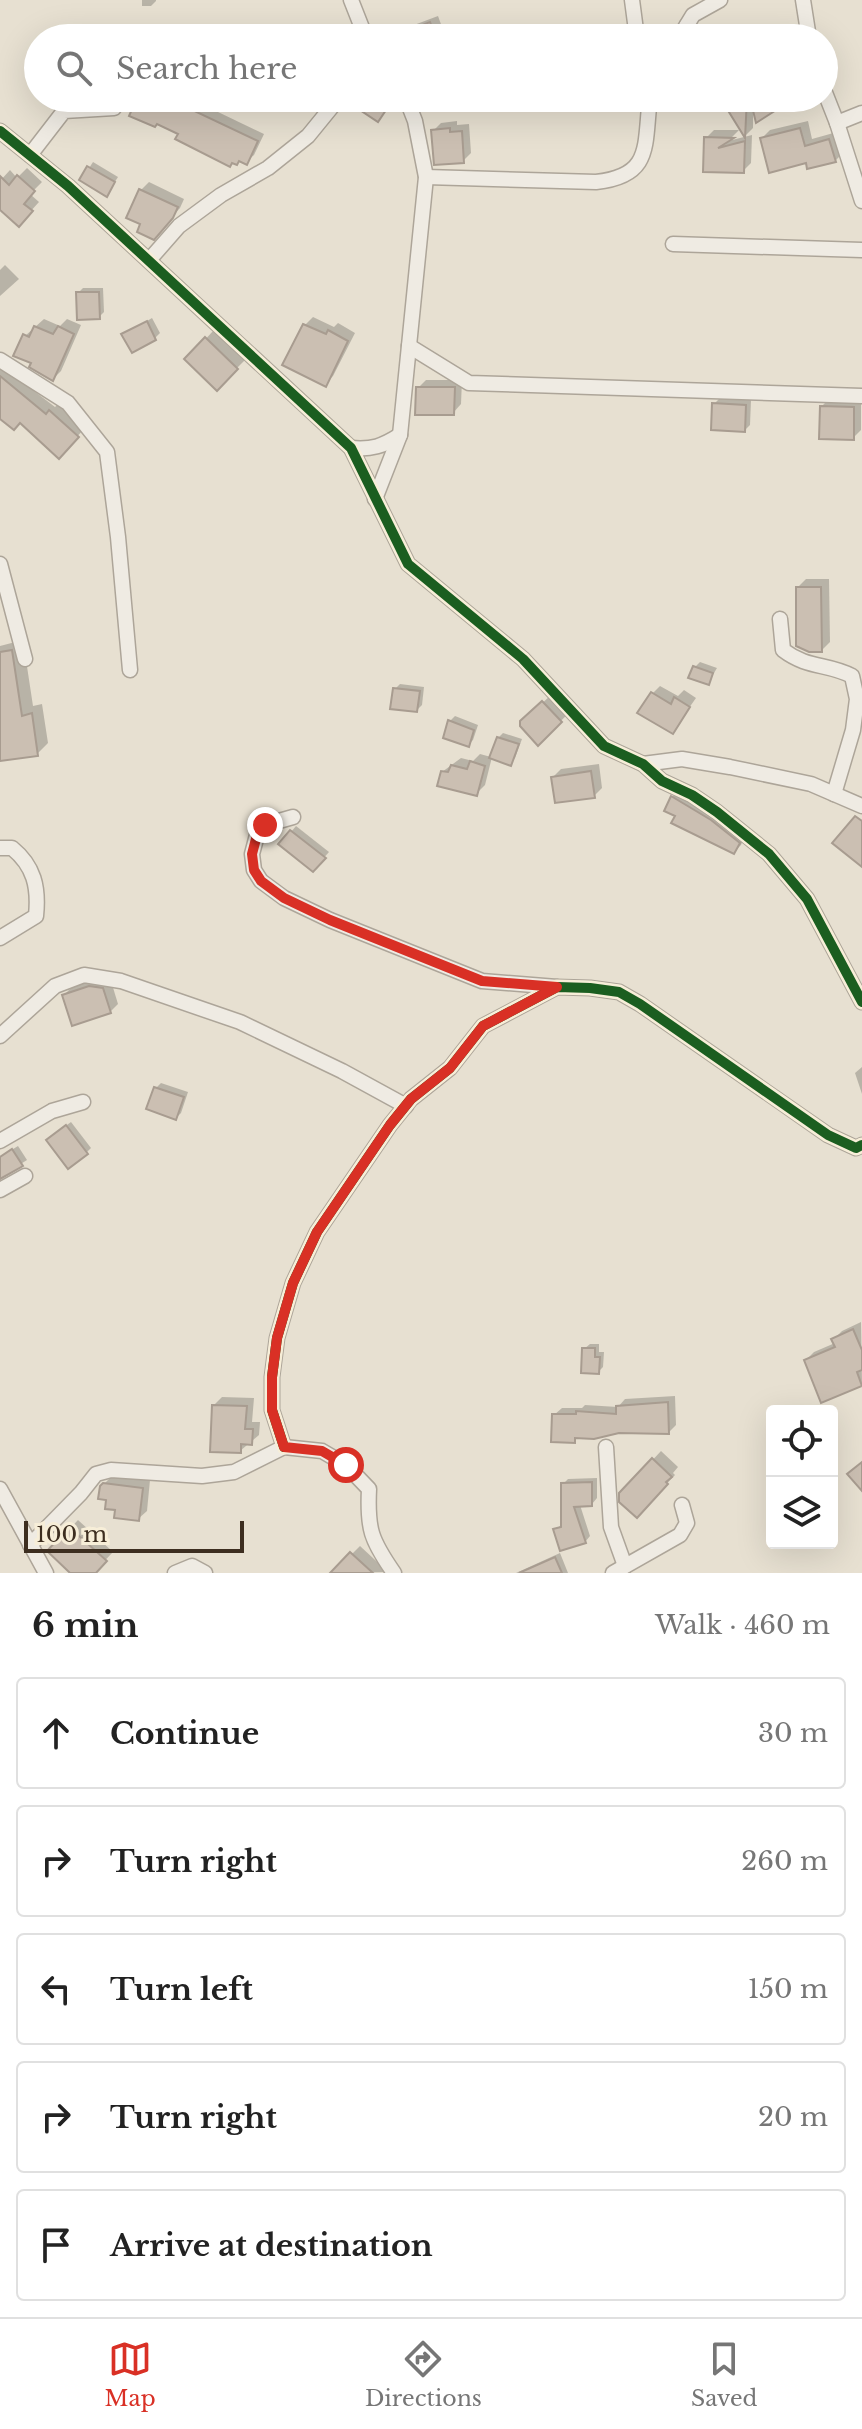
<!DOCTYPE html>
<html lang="en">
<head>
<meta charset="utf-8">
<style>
	body { margin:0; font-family:"Libre Baskerville",serif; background:#f2f2f2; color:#222 }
	.controls { position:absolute; right:24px; bottom:24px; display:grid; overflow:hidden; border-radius:8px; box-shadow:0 8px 32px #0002 }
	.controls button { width:72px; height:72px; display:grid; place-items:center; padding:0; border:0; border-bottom:2px solid #e0e0e0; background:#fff; color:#222; font:40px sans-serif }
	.scale { position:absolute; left:24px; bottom:20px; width:220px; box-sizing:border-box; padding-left:8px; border:4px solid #3d2e20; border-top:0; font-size:22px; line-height:28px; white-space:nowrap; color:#3d2e20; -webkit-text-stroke:6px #f7eed8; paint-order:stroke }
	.stop { position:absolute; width:24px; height:24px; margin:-18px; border:6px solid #d93025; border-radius:50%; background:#fff }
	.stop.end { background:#d93025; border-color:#fff; box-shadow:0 2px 8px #0008 }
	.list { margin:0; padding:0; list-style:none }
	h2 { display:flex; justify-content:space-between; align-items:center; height:104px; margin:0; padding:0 32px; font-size:34px }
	h2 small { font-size:26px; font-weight:400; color:#767676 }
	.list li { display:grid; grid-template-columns:52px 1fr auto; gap:24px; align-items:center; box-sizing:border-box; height:112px; margin:0 16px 16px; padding:0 16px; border:2px solid #e0e0e0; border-radius:8px }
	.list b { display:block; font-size:30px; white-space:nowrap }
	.list em { font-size:26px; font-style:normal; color:#767676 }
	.icon { flex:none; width:44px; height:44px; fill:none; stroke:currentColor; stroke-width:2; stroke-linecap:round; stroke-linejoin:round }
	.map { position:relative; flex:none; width:862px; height:1573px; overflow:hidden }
	.search { position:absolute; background:#fff; box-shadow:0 8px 32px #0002; left:24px; right:24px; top:24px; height:88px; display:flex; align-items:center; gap:20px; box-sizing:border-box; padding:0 28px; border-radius:44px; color:#767676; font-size:30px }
	.sheet { height:744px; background:#fff }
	nav { display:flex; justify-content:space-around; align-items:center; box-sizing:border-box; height:112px; border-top:2px solid #e0e0e0; background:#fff; font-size:22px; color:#767676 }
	nav a { display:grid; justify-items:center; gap:4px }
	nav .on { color:#d93025 }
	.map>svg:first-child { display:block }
	.shadow { fill:#0003 }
	.building { fill:#cbbfb2; stroke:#a89c90; stroke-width:2 }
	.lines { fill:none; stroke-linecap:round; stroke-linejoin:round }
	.minor-casing { stroke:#ada599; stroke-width:17 }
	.minor { stroke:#efebe3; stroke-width:14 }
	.cycleway-casing { stroke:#f7eed8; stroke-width:15 }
	.cycleway { stroke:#1b5e20; stroke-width:10 }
	.route { stroke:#d93025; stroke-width:10 }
</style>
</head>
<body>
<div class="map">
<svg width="862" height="1573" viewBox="0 0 862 1573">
	<rect width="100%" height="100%" fill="#e7e0d1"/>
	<g class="shadow">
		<polygon points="142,0 156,0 156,1 151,6 142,6"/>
		<polygon points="438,16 446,38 399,38 406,28"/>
		<polygon points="38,74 38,89 34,89 34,78"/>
		<polygon points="139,98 175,98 187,103 191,99 264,134 254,155 246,162 157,122"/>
		<polygon points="732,98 792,98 753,108 753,128 746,135 727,104"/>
		<polygon points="457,121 457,125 469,124 471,153 463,161 433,131 441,123"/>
		<polygon points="808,121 812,139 837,132 843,153 835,161 807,161 762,138 770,130"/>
		<polygon points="714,130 739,130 728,141 752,135 751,163 743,171 706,138"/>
		<polygon points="93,162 118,177 107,194 82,179"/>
		<polygon points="27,168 42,182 30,194 39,202 19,224 0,207 0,181 10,170 17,178"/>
		<polygon points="149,182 184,199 180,208 161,229 143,223 141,190"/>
		<polygon points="5,265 19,279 0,296 0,270"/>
		<polygon points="83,288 103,288 104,312 99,317 78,293"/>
		<polygon points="313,317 334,327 338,323 355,333 333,376 325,384 285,364 305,325"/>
		<polygon points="152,318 160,333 155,338 124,335"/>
		<polygon points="44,319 60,326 67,319 81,325 61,371 53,379 25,336"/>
		<polygon points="214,330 245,360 217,388 187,359"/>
		<polygon points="0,365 55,407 58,404 85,428 59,456 20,421 0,416"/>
		<polygon points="426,380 462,380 461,404 453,413 418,388"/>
		<polygon points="830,398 861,399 861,430 853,438 822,406"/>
		<polygon points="719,399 751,400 750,425 745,430 714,404"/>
		<polygon points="806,579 829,579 830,642 822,650 798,587"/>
		<polygon points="23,640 33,706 42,704 48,743 37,754 0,759 0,646"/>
		<polygon points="700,662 717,668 708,683 695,667"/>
		<polygon points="400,684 424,687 422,705 417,710 395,689"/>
		<polygon points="660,686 678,696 684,690 696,698 672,732 652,694"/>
		<polygon points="551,695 569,713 538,743 522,722"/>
		<polygon points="455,716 478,725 473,740 468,745 450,721"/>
		<polygon points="503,733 522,739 515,758 510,763 492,757 485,785 477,793 442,772 461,758 473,761 480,754 491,757 498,738"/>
		<polygon points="599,764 602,788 594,796 553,777 561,769"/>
		<polygon points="679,791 745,836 741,845 734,852 678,815 672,797"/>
		<polygon points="296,826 329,852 313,870 281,844"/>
		<polygon points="99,979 111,981 118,1004 110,1012 64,995 72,987"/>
		<polygon points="862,1067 862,1094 855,1073"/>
		<polygon points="161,1083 188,1092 181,1113 176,1118 156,1088"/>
		<polygon points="71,1122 91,1148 86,1153 53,1135"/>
		<polygon points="18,1146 27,1160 0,1177 0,1157"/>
		<polygon points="861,1322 862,1383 822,1401 806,1360 814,1352 835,1343 834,1339 842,1331"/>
		<polygon points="590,1344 599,1344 599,1352 604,1352 603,1367 598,1372 584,1349"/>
		<polygon points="675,1396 676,1425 669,1432 619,1431 579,1436 574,1441 554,1415 562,1408 582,1408 585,1405 618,1407 625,1399"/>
		<polygon points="222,1397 254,1398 252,1422 260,1422 259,1435 240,1451 214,1405"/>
		<polygon points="661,1451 678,1467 673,1473 675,1475 637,1515 621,1494"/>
		<polygon points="113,1475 150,1480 147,1511 138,1519 117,1508 108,1498 102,1486"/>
		<polygon points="597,1478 597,1498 592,1504 580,1505 590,1536 585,1542 556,1529 563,1524 563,1484 568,1479"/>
		<polygon points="78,1520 113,1552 93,1573 73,1573 49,1551"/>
		<polygon points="360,1546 388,1572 333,1573"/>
		<polygon points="560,1553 568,1573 516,1573"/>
	</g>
	<g class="building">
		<polygon points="430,22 436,38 392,38 392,37"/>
		<polygon points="137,98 152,98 179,110 182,105 258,141 247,165 239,161 237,165 232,163 230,167 175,139 178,134 157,124 155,127 129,116"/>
		<polygon points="349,98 394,98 378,122 348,102"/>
		<polygon points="733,98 747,98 745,138 724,104"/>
		<polygon points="750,98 795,98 756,123"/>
		<polygon points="450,128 450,132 462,131 464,163 434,165 431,130"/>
		<polygon points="800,128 805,146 829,139 836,162 807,169 806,163 769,173 760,138"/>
		<polygon points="704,137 734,138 718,148 745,141 744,173 703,172"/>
		<polygon points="87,166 115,182 107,197 79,180"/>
		<polygon points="17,175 35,191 24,204 33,211 19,227 0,210 0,176 9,185"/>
		<polygon points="139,189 178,207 173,218 154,240 137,232 140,224 126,218"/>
		<polygon points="76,292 99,292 100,319 77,320"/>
		<polygon points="147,321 156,340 132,353 121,334"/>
		<polygon points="303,324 326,334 328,330 348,341 326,387 282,365"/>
		<polygon points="34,326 53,334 58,326 74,334 53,381 29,367 31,363 13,356 23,334 29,337"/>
		<polygon points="205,337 238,369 217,391 184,359"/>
		<polygon points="0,376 46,414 49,410 79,437 59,459 20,423 14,430 0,419"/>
		<polygon points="416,387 455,387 454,415 415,415"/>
		<polygon points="712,403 746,405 745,432 711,430"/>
		<polygon points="820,406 854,407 854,440 819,439"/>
		<polygon points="796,587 821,587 822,652 809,652 796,646"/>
		<polygon points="12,650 22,716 32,713 38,756 0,761 0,652"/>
		<polygon points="693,666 713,673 709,685 688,678"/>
		<polygon points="393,688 420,691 417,712 390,709"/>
		<polygon points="651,692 671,704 674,697 690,707 673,734 637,713"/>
		<polygon points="542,701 562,722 538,746 520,726 520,721"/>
		<polygon points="448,720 474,730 469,747 443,738"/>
		<polygon points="497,737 519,744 511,766 489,758"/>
		<polygon points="470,761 485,766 477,796 437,786 441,771 448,772 451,765 467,769"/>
		<polygon points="591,771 595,798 555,803 551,777"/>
		<polygon points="671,796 711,820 740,843 734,854 671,823 675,816 664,811"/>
		<polygon points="855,816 862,821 862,867 832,843"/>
		<polygon points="290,830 326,858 313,872 278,844"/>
		<polygon points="89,986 103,988 111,1013 72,1026 62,995"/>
		<polygon points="154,1087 184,1097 176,1120 146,1109"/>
		<polygon points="66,1125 88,1154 68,1169 46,1140"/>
		<polygon points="12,1149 23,1166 0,1179 0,1157"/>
		<polygon points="853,1329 862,1350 862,1370 857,1372 862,1386 821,1403 804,1360 835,1347 831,1339"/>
		<polygon points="582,1348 595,1348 595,1357 600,1357 599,1374 581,1373"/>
		<polygon points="668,1402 669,1434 619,1433 594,1439 575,1438 575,1443 551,1442 552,1414 576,1414 576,1411 616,1414 616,1406"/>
		<polygon points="212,1405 247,1406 245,1429 253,1429 252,1445 241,1444 241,1453 210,1452"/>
		<polygon points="652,1458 672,1477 666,1482 668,1484 637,1518 619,1502 619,1493"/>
		<polygon points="862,1462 862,1491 847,1474"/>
		<polygon points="592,1482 592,1506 574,1507 586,1543 560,1551 553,1529 561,1527 561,1483"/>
		<polygon points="103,1483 143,1488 139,1521 114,1518 115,1510 105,1509 106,1500 98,1499 100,1486"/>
		<polygon points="69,1527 107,1561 96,1573 70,1573 47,1551"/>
		<polygon points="350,1552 373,1573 330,1573"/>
		<polygon points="555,1557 562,1573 519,1573"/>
	</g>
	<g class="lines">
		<g class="minor-casing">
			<g id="minor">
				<polyline points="351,0 366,38"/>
				<polyline points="632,0 637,38"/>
				<polyline points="803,0 809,38"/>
				<polyline points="687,25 698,38"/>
				<polyline points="679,38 693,15 720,0"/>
				<polyline points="824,90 837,123 862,201"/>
				<polyline points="837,123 862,113"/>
				<polyline points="0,131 68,186 351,448 408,564 523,659 604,746 643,764 662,781 692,795 717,812 769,854 807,899 862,1002"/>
				<polyline points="30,155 64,111 114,108 120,98"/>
				<path d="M426,177L596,182C653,176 644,145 650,98"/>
				<polyline points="673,244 862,250"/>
				<polyline points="150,259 179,226 221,195 268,168 308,136 339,98"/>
				<polyline points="409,346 469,383 862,396"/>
				<polyline points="0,360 68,403 107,452 118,537 130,670"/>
				<path d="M351,448C372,450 383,446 400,435"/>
				<polyline points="375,499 400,435 426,177 415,121 406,98"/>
				<polyline points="0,564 25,659"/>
				<path d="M780,619L783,650C808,669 827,663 852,676L857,699L853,730L834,794"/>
				<polyline points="643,764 682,759 730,767 811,784 862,806"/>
				<polyline points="293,817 265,825 257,835 252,854 254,870 261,881 284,898 330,920 482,981 557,987"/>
				<path d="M0,848H12C34,866 39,887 36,916L0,938"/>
				<polyline points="0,1036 55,986 84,975 121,981 240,1022 342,1071 406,1106"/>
				<polyline points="0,1141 52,1111 83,1102"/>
				<polyline points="0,1190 25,1176"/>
				<polyline points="284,1447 272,1410 272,1377 277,1338 293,1283 317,1232 390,1125 411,1099 450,1068 483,1026 557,987 590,988 619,992 640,1004 828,1135 856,1148 862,1145"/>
				<polyline points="606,1447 611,1527 625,1566"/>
				<polyline points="0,1489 46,1573"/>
				<path d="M30,1545L81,1493L96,1474L111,1470L202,1476L234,1472L284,1447L322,1451L346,1465L369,1489C367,1529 371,1540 394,1573"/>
				<polyline points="175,1573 192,1566 205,1573"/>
				<polyline points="613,1573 680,1535 687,1523 682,1505"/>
			</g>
		</g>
		<use href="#minor" class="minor"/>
		<g class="cycleway-casing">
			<g id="cycleway">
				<polyline points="0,131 68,186 351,448 408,564 523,659 604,746 643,764 662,781 692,795 717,812 769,854 807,899 862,1002"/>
				<polyline points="284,1447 272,1410 272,1377 277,1338 293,1283 317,1232 390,1125 411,1099 450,1068 483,1026 557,987 590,988 619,992 640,1004 828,1135 856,1148 862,1145"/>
			</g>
		</g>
		<use href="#cycleway" class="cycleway"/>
	</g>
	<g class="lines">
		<polyline class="route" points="265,825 257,835 252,854 254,870 261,881 284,898 330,920 482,981 557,987 483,1026 450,1068 411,1099 390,1125 317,1232 293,1283 277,1338 272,1377 272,1410 284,1447 322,1451 346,1465"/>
	</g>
</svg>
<div class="controls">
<button><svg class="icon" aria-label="locate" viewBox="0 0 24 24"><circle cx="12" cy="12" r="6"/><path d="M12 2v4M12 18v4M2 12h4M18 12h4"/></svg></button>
<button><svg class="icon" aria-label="layers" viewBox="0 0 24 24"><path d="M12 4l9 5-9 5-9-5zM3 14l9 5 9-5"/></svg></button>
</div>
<div class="scale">100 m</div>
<div class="stop" style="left:346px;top:1465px"></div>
<div class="stop end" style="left:265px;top:825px"></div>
<div class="search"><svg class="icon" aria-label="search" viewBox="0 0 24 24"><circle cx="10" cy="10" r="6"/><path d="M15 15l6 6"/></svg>Search here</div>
</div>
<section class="sheet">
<h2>6 min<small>Walk · 460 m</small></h2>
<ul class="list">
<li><svg class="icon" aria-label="ahead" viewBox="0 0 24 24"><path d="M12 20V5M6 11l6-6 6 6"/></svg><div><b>Continue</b></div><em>30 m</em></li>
<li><svg class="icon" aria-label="right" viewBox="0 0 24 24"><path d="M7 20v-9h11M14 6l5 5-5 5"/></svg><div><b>Turn right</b></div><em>260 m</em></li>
<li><svg class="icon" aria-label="left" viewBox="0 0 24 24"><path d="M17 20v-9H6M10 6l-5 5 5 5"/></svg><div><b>Turn left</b></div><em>150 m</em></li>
<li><svg class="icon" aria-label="right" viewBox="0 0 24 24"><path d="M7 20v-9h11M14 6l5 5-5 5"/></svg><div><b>Turn right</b></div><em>20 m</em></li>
<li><svg class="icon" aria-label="arrive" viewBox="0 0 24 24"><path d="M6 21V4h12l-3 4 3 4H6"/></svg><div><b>Arrive at destination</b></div></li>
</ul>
</section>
<nav>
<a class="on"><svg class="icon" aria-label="map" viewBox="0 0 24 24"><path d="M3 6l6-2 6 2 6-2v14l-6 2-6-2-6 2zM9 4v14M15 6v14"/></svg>Map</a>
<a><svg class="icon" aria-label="directions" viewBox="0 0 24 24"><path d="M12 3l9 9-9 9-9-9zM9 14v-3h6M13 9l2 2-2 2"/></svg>Directions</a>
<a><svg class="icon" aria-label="saved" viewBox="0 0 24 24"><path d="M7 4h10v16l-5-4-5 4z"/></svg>Saved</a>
</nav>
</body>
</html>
